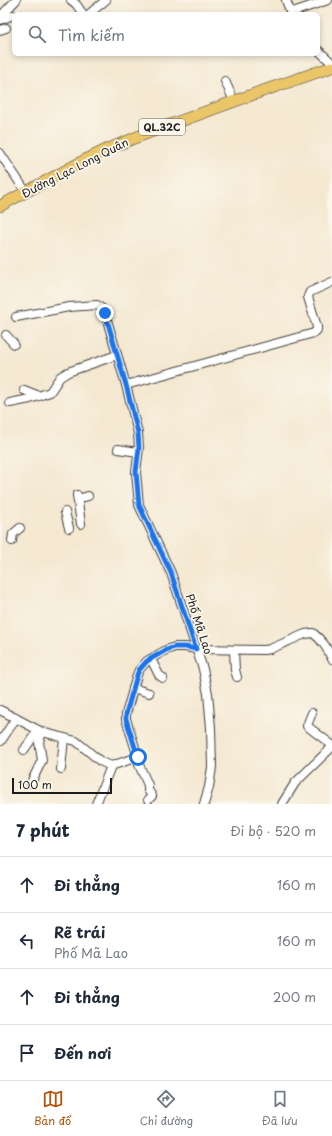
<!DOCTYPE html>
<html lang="vi">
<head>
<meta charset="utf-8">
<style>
	body { margin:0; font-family:"Playpen Sans",sans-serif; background:#f6f6f7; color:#1f2937 }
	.scale { position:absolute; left:12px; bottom:10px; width:100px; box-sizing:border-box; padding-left:4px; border:2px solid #1c1c1c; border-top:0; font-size:11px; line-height:14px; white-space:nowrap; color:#1c1c1c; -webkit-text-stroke:3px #fbf7ec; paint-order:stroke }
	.stop { position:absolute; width:12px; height:12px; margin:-9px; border:3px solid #1a73e8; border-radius:50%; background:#fff }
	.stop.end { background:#1a73e8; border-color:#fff; box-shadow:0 1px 4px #0008 }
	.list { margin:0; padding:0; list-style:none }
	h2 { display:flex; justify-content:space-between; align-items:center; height:52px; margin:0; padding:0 16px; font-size:17px }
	h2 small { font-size:13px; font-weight:400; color:#747a83 }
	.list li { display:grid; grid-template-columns:26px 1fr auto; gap:12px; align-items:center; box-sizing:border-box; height:56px; padding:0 16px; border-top:1px solid #e0e1e3 }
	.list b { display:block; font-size:15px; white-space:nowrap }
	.list p { margin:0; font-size:13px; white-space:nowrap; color:#747a83 }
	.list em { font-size:13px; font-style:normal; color:#747a83 }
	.icon { flex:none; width:22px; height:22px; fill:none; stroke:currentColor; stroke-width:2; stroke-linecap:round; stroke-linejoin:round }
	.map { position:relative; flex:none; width:332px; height:804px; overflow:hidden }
	.search { position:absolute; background:#fff; box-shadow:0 2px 6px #0003; left:12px; right:12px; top:12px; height:44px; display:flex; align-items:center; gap:10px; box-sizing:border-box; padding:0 14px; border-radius:6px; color:#747a83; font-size:15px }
	.sheet { height:276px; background:#fff }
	nav { display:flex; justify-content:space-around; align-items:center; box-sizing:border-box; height:56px; border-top:1px solid #e0e1e3; background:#fff; font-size:11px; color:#747a83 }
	nav a { display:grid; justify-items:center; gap:2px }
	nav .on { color:#b45309 }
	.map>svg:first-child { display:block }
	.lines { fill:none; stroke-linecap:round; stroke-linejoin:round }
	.minor-casing { stroke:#3c3b37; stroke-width:10 }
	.highway-casing { stroke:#3c3b37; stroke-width:12 }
	.minor { stroke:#fff; stroke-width:8 }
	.highway { stroke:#ebc669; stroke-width:11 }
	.route { stroke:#1a73e8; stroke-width:5 }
	.labels { text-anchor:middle; stroke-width:3.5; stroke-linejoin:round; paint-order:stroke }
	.shield { fill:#fbf7ec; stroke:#5f5e5a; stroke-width:1 }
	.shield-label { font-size:10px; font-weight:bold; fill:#1c1c1c }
	.street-label { font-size:11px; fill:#1c1c1c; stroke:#fbf7ec }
</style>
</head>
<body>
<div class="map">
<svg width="332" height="804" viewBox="0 0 332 804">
	<rect width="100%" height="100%" fill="#fbf7ec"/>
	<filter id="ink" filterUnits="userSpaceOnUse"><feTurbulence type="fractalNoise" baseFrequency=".025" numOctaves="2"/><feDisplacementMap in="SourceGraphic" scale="8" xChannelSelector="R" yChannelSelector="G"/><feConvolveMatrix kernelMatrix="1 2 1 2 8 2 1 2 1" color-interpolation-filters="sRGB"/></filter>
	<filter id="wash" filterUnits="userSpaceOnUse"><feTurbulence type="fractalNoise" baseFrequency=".012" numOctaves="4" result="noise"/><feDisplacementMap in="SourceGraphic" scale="16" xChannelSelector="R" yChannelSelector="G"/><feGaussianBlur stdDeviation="0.9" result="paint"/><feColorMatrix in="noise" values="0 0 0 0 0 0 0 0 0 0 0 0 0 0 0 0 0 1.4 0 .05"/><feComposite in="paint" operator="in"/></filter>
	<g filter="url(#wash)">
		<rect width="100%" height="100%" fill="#f4e8d1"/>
	</g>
	<g filter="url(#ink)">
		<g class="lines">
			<g class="minor-casing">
				<g id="minor">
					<polyline points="71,0 76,4 83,14"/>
					<polyline points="286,0 291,14"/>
					<polyline points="290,13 328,0"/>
					<polyline points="89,14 106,0"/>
					<polyline points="0,17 16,0"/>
					<polyline points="0,20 13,15"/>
					<polyline points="0,30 6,28"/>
					<polyline points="318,50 332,63"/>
					<polyline points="225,81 234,101"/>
					<polyline points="0,153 26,192"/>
					<polyline points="16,317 69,307 97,305 101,308 105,313 126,385 138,433 139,448 136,472 139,505 171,573 203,669 208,694 211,728 212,767 209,787 204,804"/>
					<polyline points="6,335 14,344"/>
					<polyline points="126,385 314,333 317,330 317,327 308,297 309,294 310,292 332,282"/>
					<polyline points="24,390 39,396"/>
					<polyline points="10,403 30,399 50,392 60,377 68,372 117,355"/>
					<polyline points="118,449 138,452"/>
					<polyline points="77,495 81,524"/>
					<polyline points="78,499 88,496"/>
					<polyline points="65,512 69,528"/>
					<polyline points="12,541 13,534 20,528"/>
					<polyline points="234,650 235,670 237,677"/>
					<polyline points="151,659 159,675 163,678"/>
					<polyline points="133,688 149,693"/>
					<path d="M0,710L42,732L76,741L100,761L111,766L138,757L126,719V714L137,675L139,670L147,661L166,650L175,647H185L196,649L265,650L270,649L305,634L313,633C323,641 327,648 332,659"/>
					<polyline points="312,713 308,723 307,726 332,745"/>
					<polyline points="1,741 16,718"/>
					<polyline points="24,750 38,730"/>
					<polyline points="138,757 139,765 148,785 148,790 152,796 148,800"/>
					<polyline points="61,769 64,738"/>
					<polyline points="31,783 42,760 39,742 42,732"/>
					<polyline points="96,804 111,766"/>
					<polyline points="282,804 295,783 332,747"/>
				</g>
			</g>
			<g class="highway-casing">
				<polyline id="highway" points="0,206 83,161 108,149 137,137 257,93 332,67"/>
			</g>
			<use href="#minor" class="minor"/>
			<use href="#highway" class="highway"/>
		</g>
	</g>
	<g class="lines" filter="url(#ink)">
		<polyline class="route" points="105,313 126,385 138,433 139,448 136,472 139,505 171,573 196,649 185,647 175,647 166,650 147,661 139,670 137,675 126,714 126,719 138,757"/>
	</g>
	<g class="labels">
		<rect class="shield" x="139" y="119" width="46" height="16" rx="3"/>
		<g class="shield-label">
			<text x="162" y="131">QL.32C</text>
		</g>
		<g class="street-label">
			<text transform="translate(75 168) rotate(-27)" y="4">Đường Lạc Long Quân</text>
			<text transform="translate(199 624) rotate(72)" y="4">Phố Mã Lao</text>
		</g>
	</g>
</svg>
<div class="scale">100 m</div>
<div class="stop" style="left:138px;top:757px"></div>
<div class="stop end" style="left:105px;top:313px"></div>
<div class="search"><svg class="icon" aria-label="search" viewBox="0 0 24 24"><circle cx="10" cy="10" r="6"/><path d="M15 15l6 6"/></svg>Tìm kiếm</div>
</div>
<section class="sheet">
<h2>7 phút<small>Đi bộ · 520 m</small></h2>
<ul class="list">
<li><svg class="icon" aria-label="ahead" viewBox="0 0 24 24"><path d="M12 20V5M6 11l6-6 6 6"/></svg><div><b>Đi thẳng</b></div><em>160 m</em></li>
<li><svg class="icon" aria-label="left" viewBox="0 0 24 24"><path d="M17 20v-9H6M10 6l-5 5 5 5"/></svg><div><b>Rẽ trái</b><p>Phố Mã Lao</p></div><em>160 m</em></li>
<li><svg class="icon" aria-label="ahead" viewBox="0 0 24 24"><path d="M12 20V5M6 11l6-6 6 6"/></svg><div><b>Đi thẳng</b></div><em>200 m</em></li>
<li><svg class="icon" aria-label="arrive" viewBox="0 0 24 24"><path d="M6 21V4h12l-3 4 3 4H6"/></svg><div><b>Đến nơi</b></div></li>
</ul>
</section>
<nav>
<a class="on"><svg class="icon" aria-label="map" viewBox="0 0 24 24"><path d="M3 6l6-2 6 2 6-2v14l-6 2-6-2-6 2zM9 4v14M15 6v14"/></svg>Bản đồ</a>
<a><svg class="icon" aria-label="directions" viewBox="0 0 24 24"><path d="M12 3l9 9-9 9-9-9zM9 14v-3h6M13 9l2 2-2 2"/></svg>Chỉ đường</a>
<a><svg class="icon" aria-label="saved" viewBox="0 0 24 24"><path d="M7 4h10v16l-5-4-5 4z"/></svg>Đã lưu</a>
</nav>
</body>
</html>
